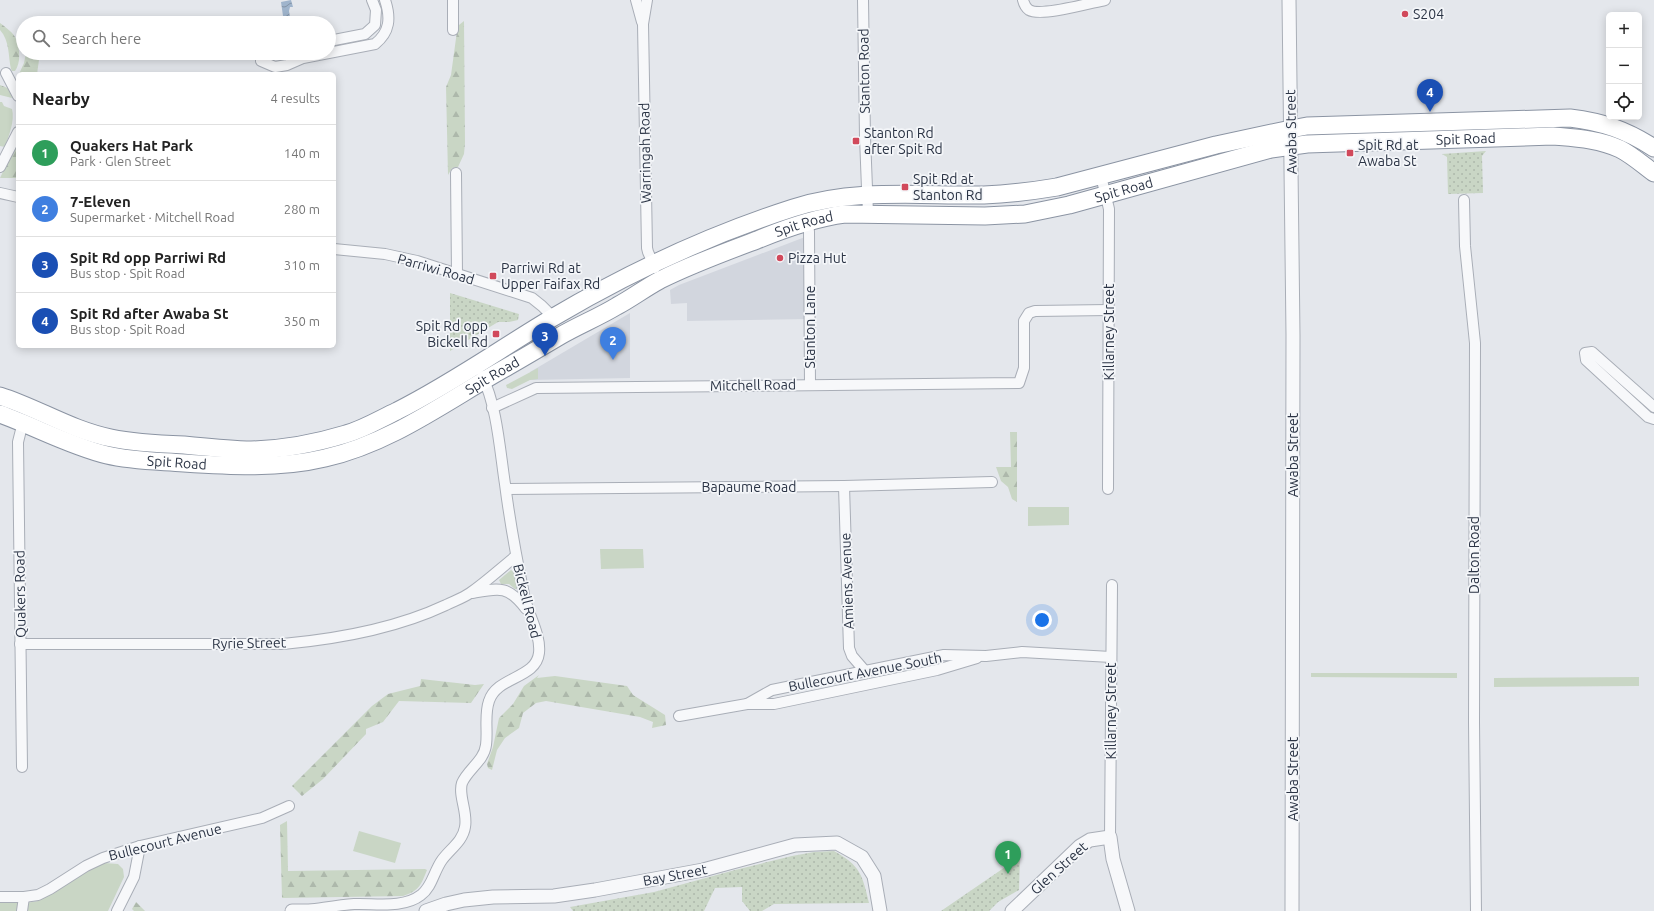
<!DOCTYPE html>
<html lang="en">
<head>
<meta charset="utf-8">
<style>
	body { margin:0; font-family:Ubuntu,sans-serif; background:#f6f6f6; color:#222 }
	.controls { position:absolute; right:12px; top:12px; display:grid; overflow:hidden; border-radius:6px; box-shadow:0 2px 10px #0003 }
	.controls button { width:36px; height:36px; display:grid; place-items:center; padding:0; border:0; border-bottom:1px solid #e0e0e0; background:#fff; color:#222; font:20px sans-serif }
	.you { position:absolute; left:1042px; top:620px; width:14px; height:14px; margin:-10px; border:3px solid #fff; border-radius:50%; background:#1a73e8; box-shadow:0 0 0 6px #1a73e833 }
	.badge { display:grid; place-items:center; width:26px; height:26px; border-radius:50%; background:#d1495b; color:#fff; font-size:13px; font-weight:700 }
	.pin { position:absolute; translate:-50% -33px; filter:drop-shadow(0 1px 2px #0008) }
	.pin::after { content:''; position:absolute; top:21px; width:14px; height:12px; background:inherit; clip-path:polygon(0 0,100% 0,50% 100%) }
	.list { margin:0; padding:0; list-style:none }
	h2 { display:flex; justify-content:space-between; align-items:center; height:52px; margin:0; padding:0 16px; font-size:17px }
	h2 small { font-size:13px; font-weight:400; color:#767676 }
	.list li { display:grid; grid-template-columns:26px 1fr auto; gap:12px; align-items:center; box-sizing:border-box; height:56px; padding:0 16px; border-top:1px solid #e0e0e0 }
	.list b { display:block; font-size:15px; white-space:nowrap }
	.list p { margin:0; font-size:13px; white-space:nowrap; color:#767676 }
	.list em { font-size:13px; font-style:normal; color:#767676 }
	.icon { flex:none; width:22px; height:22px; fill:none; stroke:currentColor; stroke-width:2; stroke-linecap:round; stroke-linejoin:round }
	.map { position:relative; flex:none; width:1654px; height:911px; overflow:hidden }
	.search { position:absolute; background:#fff; box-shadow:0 2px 10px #0003; left:16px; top:16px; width:320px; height:44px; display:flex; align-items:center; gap:10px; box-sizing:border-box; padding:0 14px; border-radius:22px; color:#767676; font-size:15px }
	.panel { position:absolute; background:#fff; box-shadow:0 2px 10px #0003; left:16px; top:72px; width:320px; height:276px; border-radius:6px }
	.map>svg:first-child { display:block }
	.built { fill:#d2d6de }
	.grass { fill:#c9d6c5 }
	.forest { fill:url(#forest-firs) }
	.park { fill:url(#park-dots) }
	.water { fill:url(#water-waves) }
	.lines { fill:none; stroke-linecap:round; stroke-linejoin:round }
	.minor-casing { stroke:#a9aeb7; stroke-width:12 }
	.tertiary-casing { stroke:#a9aeb7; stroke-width:15 }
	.trunk-casing { stroke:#8b94a3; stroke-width:19 }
	.minor { stroke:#f7f8fa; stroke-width:10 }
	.tertiary { stroke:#f7f8fa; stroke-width:13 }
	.trunk { stroke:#fff; stroke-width:17 }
	.poi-dot { fill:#d1495b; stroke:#f4f6f9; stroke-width:1.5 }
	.labels { text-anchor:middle; stroke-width:3.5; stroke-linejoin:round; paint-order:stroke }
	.poi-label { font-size:14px; fill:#2b3445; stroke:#f4f6f9; text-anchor:start }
	.street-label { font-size:14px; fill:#2b3445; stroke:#f4f6f9 }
</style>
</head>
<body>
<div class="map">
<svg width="1654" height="911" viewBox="0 0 1654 911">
	<defs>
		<pattern id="forest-firs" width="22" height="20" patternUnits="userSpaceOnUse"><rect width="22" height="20" fill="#c9d6c5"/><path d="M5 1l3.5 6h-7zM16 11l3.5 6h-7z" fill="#adb8ab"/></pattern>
		<pattern id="park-dots" width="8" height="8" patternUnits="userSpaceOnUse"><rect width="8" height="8" fill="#c9d6c5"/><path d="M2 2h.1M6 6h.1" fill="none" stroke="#adb8ab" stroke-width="1.8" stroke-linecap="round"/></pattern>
		<pattern id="water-waves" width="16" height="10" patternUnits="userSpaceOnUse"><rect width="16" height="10" fill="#9fb4cc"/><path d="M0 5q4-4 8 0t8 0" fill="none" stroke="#8293a7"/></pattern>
	</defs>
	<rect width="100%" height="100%" fill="#e4e7ec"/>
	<g class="built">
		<polygon points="805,237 807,319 687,321 687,303 671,304 670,290 679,285"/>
		<polygon points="630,313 630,378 530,380 530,372"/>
	</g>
	<g class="grass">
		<path d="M0,102H2L4,106L12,109C15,121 9,135 5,147L0,146Z"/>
		<polygon points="538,368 538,379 530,380 512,389 507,388 506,385"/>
		<polygon points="1028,507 1069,507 1069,525 1028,526"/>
		<polygon points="600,549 643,549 644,568 601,569"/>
		<polygon points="511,570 514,572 517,589 515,589 509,584 501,584 499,580"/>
		<polygon points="1311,673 1457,673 1457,678 1311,677"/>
		<polygon points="1639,677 1639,686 1494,687 1494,678"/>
		<polygon points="359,831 401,843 395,863 353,851"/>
		<polygon points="105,863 118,864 123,869 124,877 108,911 25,911 26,903 38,901 83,873"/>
		<polygon points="0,902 17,902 20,907 19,911 0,911"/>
	</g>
	<g class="forest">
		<polygon points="464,21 465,143 464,154 458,167 452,168 448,175 446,87 451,75 457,31 459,25"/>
		<path d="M0,23C5,27 14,33 16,39C20,49 21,63 15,71H12L11,69C8,56 10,41 0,30Z"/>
		<polygon points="26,53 31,53 39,60 37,74 19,74 24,63"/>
		<polygon points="0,85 10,89 12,98 0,95"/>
		<polygon points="18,140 18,178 0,178"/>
		<polygon points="1010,432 1017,432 1017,502 1012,499 1008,487 1001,481 996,467 1011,467"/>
		<polygon points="539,675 537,678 555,676 627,686 633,695 665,715 666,725 652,728 653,722 640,717 546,701 536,703 523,713 519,728 505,738 497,750 492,770 488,768 487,764 493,747 499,718 513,704 524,686"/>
		<polygon points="421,679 475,685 484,684 471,703 399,701 383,722 366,729 366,734 323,779 302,796 292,786 372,706 388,694 420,686"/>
		<path d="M287,821L288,871L425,869L427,870C421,885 419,891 403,896L282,898L280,825Z"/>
		<polygon points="136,902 145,911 134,911 132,909"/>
	</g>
	<g class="park">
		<polygon points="1486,151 1482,156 1483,193 1448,194 1447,157 1442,154"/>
		<polygon points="450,293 519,314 518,320 509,322 498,322 450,351"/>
		<path d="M834,851C861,866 862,875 869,903L774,904L762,911H750L742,901V887L715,888L704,911H573L570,907L654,892L735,870L792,856L814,852Z"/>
		<polygon points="1020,857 1019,890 998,902 989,911 941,911"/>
	</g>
	<polygon class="water" points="291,0 293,7 290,7 289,11 291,23 284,23 281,2"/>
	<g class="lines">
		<g class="minor-casing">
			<g id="minor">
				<polyline points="453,0 453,30"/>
				<polyline points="636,0 642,22"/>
				<polyline points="647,0 643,24 647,248 648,252 655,268"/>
				<polyline points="863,0 865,137 868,214"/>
				<path d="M1023,0C1024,4 1025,7 1029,10C1041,17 1090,3 1105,0"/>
				<polyline points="329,41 365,34 375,25 376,10 372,0"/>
				<path d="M261,61L275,67L287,65L303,58L375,44C390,32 391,18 385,0"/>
				<polyline points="6,73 18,96"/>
				<polyline points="0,167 18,132"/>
				<polyline points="456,173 457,274"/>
				<polyline points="1101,176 1109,209 1108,489"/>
				<polyline points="0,193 18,197"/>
				<polyline points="1464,200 1465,246 1475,343 1474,722 1476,911"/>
				<polyline points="808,221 809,232 810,384"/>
				<polyline points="334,249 385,254 417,261 532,298 542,306 553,317"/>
				<polyline points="1654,407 1592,352 1585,353 1586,360 1648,417 1654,419"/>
				<polyline points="492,408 536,388 1019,383 1024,368 1024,321 1029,313 1035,311 1109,310"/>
				<polyline points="844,486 849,648 852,656 865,671"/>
				<polyline points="506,489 844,486 992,482"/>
				<path d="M472,593C499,588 508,585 526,609"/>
				<path d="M20,644H283C338,639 395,629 446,605C454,601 463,598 470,593C486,582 501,568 516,556"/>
				<polyline points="747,704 772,690 944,655 986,656 1022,652 1111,657"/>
				<polyline points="679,716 747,704 774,704 937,670 977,658"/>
				<polyline points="22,767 18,442 23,422"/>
				<polyline points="1110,837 1112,585"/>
				<polyline points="0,897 24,897 38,895 50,889 86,866 103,858 140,846 262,818 289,806"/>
				<path d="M309,910C324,908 339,905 354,904C374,903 403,909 421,895C432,887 434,871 442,860C450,849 463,841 465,827C468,813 458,795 462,783C468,769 484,761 486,745C488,731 484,715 489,701C497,676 536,679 539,653C541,635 529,616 525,599C517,561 510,523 505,484C500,452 497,405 482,376"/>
				<polyline points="22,911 24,897"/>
				<polyline points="117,911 134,877 140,846"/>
			</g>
		</g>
		<g class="tertiary-casing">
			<g id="tertiary">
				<polyline points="1289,0 1293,335 1292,911"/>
				<polyline points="292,911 315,911"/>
				<polyline points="426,911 446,904 464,900 493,897 554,896 595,890 703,870 795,845 837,843 862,857 874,876 880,911"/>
				<polyline points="1012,911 1080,846 1090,840 1110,837 1113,859 1128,911"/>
			</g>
		</g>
		<g class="trunk-casing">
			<g id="trunk">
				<path d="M0,396C38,408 71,430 111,438C135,443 159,444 184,445C204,447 225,449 246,450C280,450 313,444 346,434C364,429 380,419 397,411C451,384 500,349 552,318C628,273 709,235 793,208C855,188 921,196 984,195C1009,194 1033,191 1057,187L1216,145L1291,129L1307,126L1570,118C1603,122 1626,130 1654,148"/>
				<path id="s1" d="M0,414C36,427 70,446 107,455C132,461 159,461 184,463C231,466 279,469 325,458C387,444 440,406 493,375C516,362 538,349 560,336C579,325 599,317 617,306C632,298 645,288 660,280C692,264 725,252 757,240C786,228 814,218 845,214L985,216L1025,214L1069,205L1271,149L1307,144L1553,136C1576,138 1599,139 1620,149C1632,155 1643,165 1654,173"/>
			</g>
		</g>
		<use href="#minor" class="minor"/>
		<use href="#tertiary" class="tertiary"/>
		<use href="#trunk" class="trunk"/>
	</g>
	<g class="poi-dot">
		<circle cx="1405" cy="14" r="4"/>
		<rect x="852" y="137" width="8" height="8" rx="2"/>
		<rect x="1346" y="149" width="8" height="8" rx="2"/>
		<rect x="901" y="183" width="8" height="8" rx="2"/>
		<circle cx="780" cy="258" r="4"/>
		<rect x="489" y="272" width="8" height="8" rx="2"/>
		<rect x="492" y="330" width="8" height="8" rx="2"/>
	</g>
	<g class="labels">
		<g class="poi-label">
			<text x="1413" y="19">S204</text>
			<text x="864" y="138">Stanton Rd<tspan x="864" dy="16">after Spit Rd</tspan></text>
			<text x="1358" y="150">Spit Rd at<tspan x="1358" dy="16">Awaba St</tspan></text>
			<text x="913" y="184">Spit Rd at<tspan x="913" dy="16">Stanton Rd</tspan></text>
			<text x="788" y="263">Pizza Hut</text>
			<text x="501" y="273">Parriwi Rd at<tspan x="501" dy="16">Upper Faifax Rd</tspan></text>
			<text x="488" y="331" text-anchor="end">Spit Rd opp<tspan x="488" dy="16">Bickell Rd</tspan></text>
		</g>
		<g class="street-label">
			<text transform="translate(864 71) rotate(-91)" y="5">Stanton Road</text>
			<text transform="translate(1291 132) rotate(-91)" y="5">Awaba Street</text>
			<text dy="5" stroke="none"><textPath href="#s1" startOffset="1541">Spit Road</textPath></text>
			<text transform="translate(645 153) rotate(-91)" y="5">Warringah Road</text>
			<text dy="5" stroke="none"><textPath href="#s1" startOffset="1193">Spit Road</textPath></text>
			<text dy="5" stroke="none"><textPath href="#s1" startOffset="869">Spit Road</textPath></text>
			<text transform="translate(436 269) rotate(16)" y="5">Parriwi Road</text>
			<text transform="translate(810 327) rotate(-90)" y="5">Stanton Lane</text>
			<text transform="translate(1109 332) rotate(-90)" y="5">Killarney Street</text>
			<text dy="5" stroke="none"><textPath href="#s1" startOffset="521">Spit Road</textPath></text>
			<text transform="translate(753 385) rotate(-1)" y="5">Mitchell Road</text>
			<text transform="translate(1293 455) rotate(-90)" y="5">Awaba Street</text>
			<text dy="5" stroke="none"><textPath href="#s1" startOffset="185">Spit Road</textPath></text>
			<text x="749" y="492">Bapaume Road</text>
			<text transform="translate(1474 555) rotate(-90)" y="5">Dalton Road</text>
			<text transform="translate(847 581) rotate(-92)" y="5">Amiens Avenue</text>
			<text transform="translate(20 594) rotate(-91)" y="5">Quakers Road</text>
			<text transform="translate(527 601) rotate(76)" y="5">Bickell Road</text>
			<text transform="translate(249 643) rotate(-1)" y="5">Ryrie Street</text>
			<text transform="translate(865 672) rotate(-11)" y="5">Bullecourt Avenue South</text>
			<text transform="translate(1111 711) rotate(-90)" y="5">Killarney Street</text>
			<text transform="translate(1293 779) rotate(-90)" y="5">Awaba Street</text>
			<text transform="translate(165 842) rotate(-14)" y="5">Bullecourt Avenue</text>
			<text transform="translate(1059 868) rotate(-42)" y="5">Glen Street</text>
			<text transform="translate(675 875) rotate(-11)" y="5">Bay Street</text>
		</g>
	</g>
</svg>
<div class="controls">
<button>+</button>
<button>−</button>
<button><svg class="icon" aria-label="locate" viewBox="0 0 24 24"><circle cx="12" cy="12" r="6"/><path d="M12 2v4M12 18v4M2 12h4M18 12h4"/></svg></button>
</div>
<div class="you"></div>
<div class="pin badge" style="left:1008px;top:874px;background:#2e9e5b">1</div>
<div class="pin badge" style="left:613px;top:360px;background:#3f7fe0">2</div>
<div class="pin badge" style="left:545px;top:356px;background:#1a4fb4">3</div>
<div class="pin badge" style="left:1430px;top:112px;background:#1a4fb4">4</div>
<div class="search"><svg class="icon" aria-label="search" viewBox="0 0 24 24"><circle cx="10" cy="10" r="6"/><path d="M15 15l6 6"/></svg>Search here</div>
<section class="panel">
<h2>Nearby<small>4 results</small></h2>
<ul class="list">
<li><span class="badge" style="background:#2e9e5b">1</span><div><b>Quakers Hat Park</b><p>Park · Glen Street</p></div><em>140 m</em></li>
<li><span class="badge" style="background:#3f7fe0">2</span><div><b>7-Eleven</b><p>Supermarket · Mitchell Road</p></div><em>280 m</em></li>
<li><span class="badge" style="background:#1a4fb4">3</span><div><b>Spit Rd opp Parriwi Rd</b><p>Bus stop · Spit Road</p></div><em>310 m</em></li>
<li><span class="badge" style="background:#1a4fb4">4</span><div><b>Spit Rd after Awaba St</b><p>Bus stop · Spit Road</p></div><em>350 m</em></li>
</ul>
</section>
</div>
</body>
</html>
